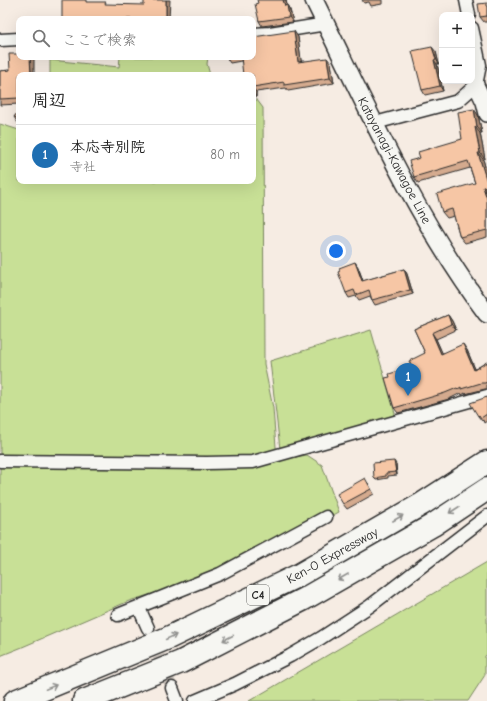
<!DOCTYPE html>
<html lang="ja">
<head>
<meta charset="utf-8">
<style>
	body { margin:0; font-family:"Comic Neue","Klee One",sans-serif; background:#f2f2f2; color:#222 }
	.controls { position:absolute; right:12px; top:12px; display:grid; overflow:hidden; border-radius:8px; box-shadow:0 4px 16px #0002 }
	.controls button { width:36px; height:36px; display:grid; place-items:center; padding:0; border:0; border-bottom:1px solid #e0e0e0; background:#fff; color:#222; font:20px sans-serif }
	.you { position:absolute; left:336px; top:251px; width:14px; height:14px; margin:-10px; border:3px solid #fff; border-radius:50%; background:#1a73e8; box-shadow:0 0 0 6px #1a73e833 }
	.badge { display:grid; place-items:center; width:26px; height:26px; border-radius:50%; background:#1f6fb2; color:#fff; font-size:13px; font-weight:700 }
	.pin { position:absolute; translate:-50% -33px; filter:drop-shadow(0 1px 2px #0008) }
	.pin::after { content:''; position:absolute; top:21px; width:14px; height:12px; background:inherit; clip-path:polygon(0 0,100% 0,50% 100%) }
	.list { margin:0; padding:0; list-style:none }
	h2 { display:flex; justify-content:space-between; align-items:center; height:52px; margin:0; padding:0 16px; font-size:17px }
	h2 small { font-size:13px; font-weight:400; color:#767676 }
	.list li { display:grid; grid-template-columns:26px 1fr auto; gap:12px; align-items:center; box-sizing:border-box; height:60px; padding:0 16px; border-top:1px solid #e0e0e0 }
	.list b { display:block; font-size:15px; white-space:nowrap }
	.list p { margin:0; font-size:13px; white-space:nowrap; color:#767676 }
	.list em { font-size:13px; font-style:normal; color:#767676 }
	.icon { flex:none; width:22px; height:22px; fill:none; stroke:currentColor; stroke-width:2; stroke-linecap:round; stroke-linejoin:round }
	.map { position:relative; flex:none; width:487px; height:701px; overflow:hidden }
	.search { position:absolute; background:#fff; box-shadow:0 4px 16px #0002; left:16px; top:16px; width:240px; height:44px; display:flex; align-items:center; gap:10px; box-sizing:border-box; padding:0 14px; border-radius:8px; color:#767676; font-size:15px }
	.panel { position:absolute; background:#fff; box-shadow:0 4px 16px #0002; left:16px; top:72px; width:240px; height:112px; border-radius:8px }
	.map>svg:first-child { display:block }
	.green { fill:#c8e096; stroke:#7a8660 }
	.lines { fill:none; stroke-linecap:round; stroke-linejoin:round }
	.minor-tunnel { stroke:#cdc5be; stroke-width:12; stroke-dasharray:12 6; stroke-linecap:butt }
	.minor-casing { stroke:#2b2b2b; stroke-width:15 }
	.tertiary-casing { stroke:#2b2b2b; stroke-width:18 }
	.secondary-casing { stroke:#2b2b2b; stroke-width:20 }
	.motorway-casing { stroke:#2b2b2b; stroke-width:25 }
	.minor { stroke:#f6f6f2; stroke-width:12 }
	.tertiary { stroke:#f6f6f2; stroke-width:15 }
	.secondary { stroke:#f6f6f2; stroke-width:17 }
	.motorway { stroke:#f6f6f2; stroke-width:22 }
	.wall { fill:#d4aa8e; stroke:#2b2b2b }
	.shaded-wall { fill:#ac8b74; stroke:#2b2b2b }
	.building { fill:#f6c6a5; stroke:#2b2b2b }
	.oneway { stroke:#90908e }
	.labels { text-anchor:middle; stroke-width:3.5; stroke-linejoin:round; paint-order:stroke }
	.shield { fill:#f6f6f2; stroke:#686867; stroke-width:1 }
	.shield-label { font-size:12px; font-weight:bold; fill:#2b2b2b }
	.street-label { font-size:13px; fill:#2b2b2b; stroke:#f6f6f2 }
</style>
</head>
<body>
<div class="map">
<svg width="487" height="701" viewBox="0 0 487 701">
	<rect width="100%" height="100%" fill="#f6ece3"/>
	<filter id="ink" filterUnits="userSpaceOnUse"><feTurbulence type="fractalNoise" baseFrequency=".025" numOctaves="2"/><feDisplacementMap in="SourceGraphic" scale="8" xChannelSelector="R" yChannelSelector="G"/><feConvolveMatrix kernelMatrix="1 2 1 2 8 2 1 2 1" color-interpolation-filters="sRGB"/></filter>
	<g filter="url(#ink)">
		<g class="green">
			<polygon points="120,57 208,57 207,64 210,75 50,75 50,60 119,67"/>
			<polygon points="253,100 257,100 263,108 264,364 273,408 277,460 307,455 322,465 339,512 267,550 194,581 129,601 20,648 0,656 0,124 19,130 19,181 253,181"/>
			<polygon points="371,330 396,417 280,449 270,361"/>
			<polygon points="487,562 487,654 485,656 485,675 468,701 249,701"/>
		</g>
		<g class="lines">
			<polyline class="minor-tunnel" points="152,639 172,688"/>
			<g class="minor-casing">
				<g id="minor">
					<polyline points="466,0 469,15"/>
					<polyline points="253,34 270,33 326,24"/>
					<polyline points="0,40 19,39"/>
					<polyline points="375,123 458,101 476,85 480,65 472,28"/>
					<polyline points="0,461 207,463 253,462 487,396"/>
					<polyline points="139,608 148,628"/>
					<polyline points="118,615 220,574 326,517"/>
					<polyline points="172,688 177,701"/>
					<polyline points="195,701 235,684 290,656 321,638 370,606 487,516"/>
				</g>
			</g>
			<g class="tertiary-casing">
				<polyline id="tertiary" points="476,85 484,102 487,114"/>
			</g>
			<g class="secondary-casing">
				<path id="secondary" d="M314,0C367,107 415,218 487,314"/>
			</g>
			<g class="motorway-casing">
				<g id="motorway">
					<polyline points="15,701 168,638 299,575 422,504 487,462"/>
					<polyline points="84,701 181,662 304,599 433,525 487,489"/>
				</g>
			</g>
			<use href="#minor" class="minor"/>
			<use href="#tertiary" class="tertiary"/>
			<use href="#secondary" class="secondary"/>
			<use href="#motorway" class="motorway"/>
		</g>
		<g class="wall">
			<polygon points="286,0 287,5 290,10 293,22 262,26 259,21 258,3"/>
			<polygon points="362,0 382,0 382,4 371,6 369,2 364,3"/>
			<polygon points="487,3 487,22 484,22 480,17"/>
			<polygon points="298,37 301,61 331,63 334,83 288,91 286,88 256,92 256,97 253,98 253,75 241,61 230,63 226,57 253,57"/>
			<polygon points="436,52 439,64 437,64 443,91 425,95 422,90"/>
			<polygon points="34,59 19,75 19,104 0,105 0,71 10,70"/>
			<polygon points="19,111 19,123 18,123 14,117"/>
			<polygon points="478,115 482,133 480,133 485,159 483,159 487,174 487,237 465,243 460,237 454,216 447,218 442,212 475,183 470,168 418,183 414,177 420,158 462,139"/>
			<polygon points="355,262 358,267 363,281 404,269 407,274 413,294 375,305 372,300 370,296 359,300 356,296 349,298 346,293"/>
			<polygon points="448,315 452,321 456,330 436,339 442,353 467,350 475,369 487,362 487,389 485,389 465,394 465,393 462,395 461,393 449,399 398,413 394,408 390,377 412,367 425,353 414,329"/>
			<polygon points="487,397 487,421 484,423 483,420 482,421 478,416"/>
			<polygon points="396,464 397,475 388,476 388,478 376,480 374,478"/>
			<polygon points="368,483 374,494 347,509 343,504"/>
		</g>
		<g class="shaded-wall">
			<polygon points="166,0 170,0 169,19 166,19"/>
			<polygon points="283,0 286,0 288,11 285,6"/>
			<polygon points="287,5 290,10 293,22 289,17"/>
			<polygon points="294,31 298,37 302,67 298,62"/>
			<polygon points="432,47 436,52 439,64 436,59"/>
			<polygon points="30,57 32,57 34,59 34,75 31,75"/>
			<polygon points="327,58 331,63 334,83 330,78"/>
			<polygon points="434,60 437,64 443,91 440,86"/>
			<polygon points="253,88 256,92 256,97 253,93"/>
			<polygon points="474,109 478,115 482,133 477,127"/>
			<polygon points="475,127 480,133 485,159 480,153"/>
			<polygon points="478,153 483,159 487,174 487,182"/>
			<polygon points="483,187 487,192 487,199"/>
			<polygon points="355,262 358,267 365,286 362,281"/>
			<polygon points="404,269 407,274 413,294 410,290"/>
			<polygon points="448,315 452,321 456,330 451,324"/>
			<polygon points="432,333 436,339 445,359 441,354"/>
			<polygon points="463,344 467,350 478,376 474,370"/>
			<polygon points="394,461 396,464 397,475 396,472"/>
		</g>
		<g class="building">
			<polygon points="62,0 86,0 86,2 106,2 105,4 144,5 144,0 166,0 166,19 62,19"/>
			<polygon points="257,0 283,0 285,6 287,5 289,17 259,21 255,4 258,3"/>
			<polygon points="487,3 487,16 480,17 478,4"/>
			<polygon points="294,31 298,62 327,58 330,78 284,85 284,82 253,87 253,75 243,75 241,57 253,57 253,37"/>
			<polygon points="432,47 436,59 434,60 440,86 422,90 412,51"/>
			<polygon points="9,54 19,54 19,57 30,57 31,75 19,75 19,98 0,99 0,71 10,70"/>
			<polygon points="474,109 477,127 475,127 480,153 478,153 487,182 487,186 483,187 487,199 487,230 460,237 452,209 442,212 437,194 475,183 468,161 414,177 409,161 420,158 418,152 462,139 458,112"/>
			<polygon points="19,111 19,118 14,117"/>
			<polygon points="355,262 362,281 404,269 410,290 372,300 369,290 356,295 354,290 346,293 338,272 340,271 339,268"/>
			<polygon points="448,315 451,324 432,333 441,354 463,344 474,370 487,362 487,382 485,383 481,383 461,389 461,387 458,389 457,388 445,393 394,408 385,378 390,377 389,374 412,367 409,361 425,353 414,329"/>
			<polygon points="487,397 487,414 481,418 479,415 478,416 470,403"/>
			<polygon points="394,461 396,472 386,473 386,476 374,478 373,463"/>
			<polygon points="365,478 371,489 343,504 337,494"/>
		</g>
		<defs><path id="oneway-shaft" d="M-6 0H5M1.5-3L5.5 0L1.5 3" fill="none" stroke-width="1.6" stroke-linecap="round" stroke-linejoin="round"/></defs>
		<g class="oneway">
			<use href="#oneway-shaft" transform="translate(454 510) rotate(147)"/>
			<use href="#oneway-shaft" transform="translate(398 518) rotate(-30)"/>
			<use href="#oneway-shaft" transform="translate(343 577) rotate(150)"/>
			<use href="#oneway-shaft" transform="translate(171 637) rotate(-25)"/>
			<use href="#oneway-shaft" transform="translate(228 638) rotate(153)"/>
			<use href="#oneway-shaft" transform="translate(51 687) rotate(-22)"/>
		</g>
	</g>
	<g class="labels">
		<rect class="shield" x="247" y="585" width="22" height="20" rx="3"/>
		<g class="shield-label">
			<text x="258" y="599">C4</text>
		</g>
		<g class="street-label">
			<text transform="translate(395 160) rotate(62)" y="5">Katayanagi-Kawagoe Line</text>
			<text transform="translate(332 555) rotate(-29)" y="5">Ken-O Expressway</text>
		</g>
	</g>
</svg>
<div class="controls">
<button>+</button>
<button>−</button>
</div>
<div class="you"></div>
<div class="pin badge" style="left:408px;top:396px">1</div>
<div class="search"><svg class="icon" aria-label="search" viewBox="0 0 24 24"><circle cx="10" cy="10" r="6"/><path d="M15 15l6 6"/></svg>ここで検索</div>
<section class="panel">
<h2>周辺<small></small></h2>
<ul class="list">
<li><span class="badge">1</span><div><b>本応寺別院</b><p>寺社</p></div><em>80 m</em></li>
</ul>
</section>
</div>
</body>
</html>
